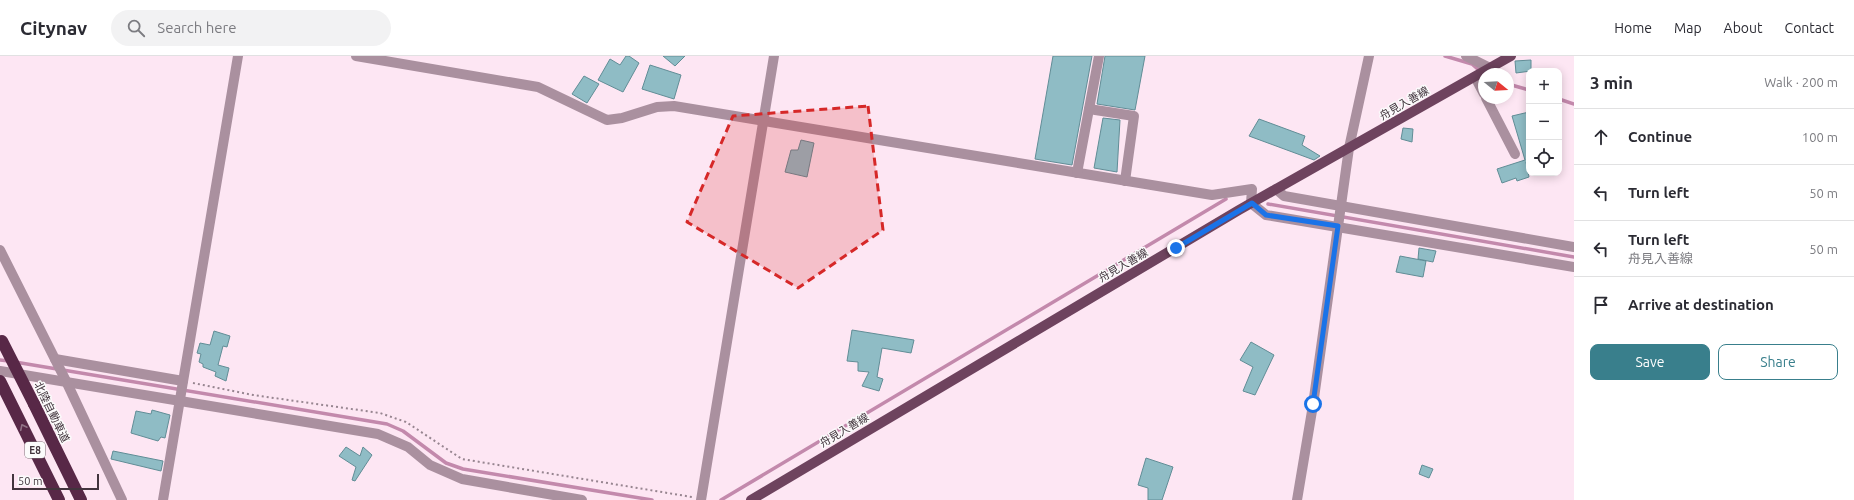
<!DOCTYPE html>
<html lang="en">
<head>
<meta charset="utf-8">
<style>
	body { margin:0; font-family:Ubuntu,"Noto Sans JP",sans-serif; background:#f2f2f3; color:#2b2b33 }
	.controls { position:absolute; right:12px; top:12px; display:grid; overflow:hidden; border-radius:8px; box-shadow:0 2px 10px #0003 }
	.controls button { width:36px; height:36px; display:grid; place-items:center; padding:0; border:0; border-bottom:1px solid #e1e1e2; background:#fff; color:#2b2b33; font:20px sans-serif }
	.compass { position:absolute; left:1478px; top:12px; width:36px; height:36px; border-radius:50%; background:#fff; box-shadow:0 2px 10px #0003; rotate:108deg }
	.scale { position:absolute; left:12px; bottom:10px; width:87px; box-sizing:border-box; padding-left:4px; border:2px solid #42343d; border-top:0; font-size:11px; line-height:14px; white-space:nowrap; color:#42343d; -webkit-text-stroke:3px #fbfbfb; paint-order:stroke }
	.stop { position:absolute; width:12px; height:12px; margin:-9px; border:3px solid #1a73e8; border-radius:50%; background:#fff }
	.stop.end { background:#1a73e8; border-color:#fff; box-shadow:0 1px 4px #0008 }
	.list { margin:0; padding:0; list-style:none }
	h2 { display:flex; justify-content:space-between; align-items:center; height:52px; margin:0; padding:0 16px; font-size:17px }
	h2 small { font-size:13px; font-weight:400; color:#7c7c81 }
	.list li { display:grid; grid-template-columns:26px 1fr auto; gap:12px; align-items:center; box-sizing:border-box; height:56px; padding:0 16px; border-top:1px solid #e1e1e2 }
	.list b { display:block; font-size:15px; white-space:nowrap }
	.list p { margin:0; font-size:13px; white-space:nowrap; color:#7c7c81 }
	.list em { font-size:13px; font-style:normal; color:#7c7c81 }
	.actions { display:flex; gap:8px; padding:12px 16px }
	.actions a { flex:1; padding:9px 0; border:1px solid #397f8c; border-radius:8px; text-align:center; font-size:14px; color:#397f8c }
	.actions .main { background:#397f8c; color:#fff }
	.icon { flex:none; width:22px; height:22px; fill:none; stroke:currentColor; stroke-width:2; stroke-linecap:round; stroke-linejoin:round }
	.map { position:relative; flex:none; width:1574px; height:444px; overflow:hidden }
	header { display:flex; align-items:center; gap:24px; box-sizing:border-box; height:56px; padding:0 20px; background:#fff; border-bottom:1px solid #e1e1e2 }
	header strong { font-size:19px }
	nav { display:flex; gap:22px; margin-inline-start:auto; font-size:14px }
	.search { width:280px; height:36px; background:#f2f2f3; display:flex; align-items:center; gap:10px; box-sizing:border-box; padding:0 14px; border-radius:22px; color:#7c7c81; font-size:15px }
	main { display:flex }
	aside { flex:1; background:#fff }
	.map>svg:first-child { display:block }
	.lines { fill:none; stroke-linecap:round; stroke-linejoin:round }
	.stream { stroke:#c389ac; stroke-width:3.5 }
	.building { fill:#8fbcc5; stroke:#618d96 }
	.path { stroke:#978590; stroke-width:2; stroke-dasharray:2 3; stroke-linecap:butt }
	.minor { stroke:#aa909f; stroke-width:10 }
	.major { stroke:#6e435e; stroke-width:10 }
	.highway { stroke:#582847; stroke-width:12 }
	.highway-bridge { stroke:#582847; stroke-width:12 }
	.oneway { stroke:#917286 }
	.route { stroke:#1a73e8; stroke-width:5 }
	.marked { fill:#d62828; fill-opacity:0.2; stroke:#d62828; stroke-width:3; stroke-dasharray:8 5; stroke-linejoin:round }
	.labels { text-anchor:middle; stroke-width:3; stroke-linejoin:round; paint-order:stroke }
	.shield { fill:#fbfbfb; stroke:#7a7076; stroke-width:1 }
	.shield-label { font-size:10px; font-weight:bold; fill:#42343d }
	.street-label { font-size:11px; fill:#42343d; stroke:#fbfbfb }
</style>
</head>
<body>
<header>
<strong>Citynav</strong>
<div class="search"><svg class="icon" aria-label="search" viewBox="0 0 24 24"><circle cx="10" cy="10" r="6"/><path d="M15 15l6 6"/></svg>Search here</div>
<nav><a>Home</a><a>Map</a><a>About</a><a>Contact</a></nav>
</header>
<main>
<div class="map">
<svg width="1574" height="444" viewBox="0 0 1574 444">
	<rect width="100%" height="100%" fill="#fde6f3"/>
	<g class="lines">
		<g class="stream">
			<polyline points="1445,0 1472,8 1481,16"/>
			<polyline points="1508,28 1529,34"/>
			<polyline points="1559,43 1574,48"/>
			<polyline points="1268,148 1574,201"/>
			<polyline points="0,304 9,305"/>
			<polyline points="15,306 387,368 403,375 446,407 463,413 652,444"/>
			<polyline points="721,444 1226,143"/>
		</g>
	</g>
	<g class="building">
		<polygon points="626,0 629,0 639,7 623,36 598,24 610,3 620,9"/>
		<polygon points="663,0 685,0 675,10"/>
		<polygon points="1053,0 1092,0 1072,109 1035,103"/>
		<polygon points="1105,0 1145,0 1135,54 1097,48"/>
		<polygon points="1531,4 1531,15 1516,17 1515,5"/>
		<polygon points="650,9 681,19 674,43 642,33"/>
		<polygon points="584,20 599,28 587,47 572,38"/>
		<polygon points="1529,56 1529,106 1526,106 1529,121 1517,125 1516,122 1502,127 1497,113 1525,104 1512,60"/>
		<polygon points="1103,62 1120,64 1117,116 1094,112"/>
		<polygon points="1259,63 1305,80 1302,89 1320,100 1314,104 1249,80"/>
		<polygon points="1403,72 1413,73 1412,86 1401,83"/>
		<polygon points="801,84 814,87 807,121 785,116 791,94 798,94"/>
		<polygon points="1419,192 1436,195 1433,206 1418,203"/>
		<polygon points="1400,200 1426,205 1423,221 1396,216"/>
		<polygon points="852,274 914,284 911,297 882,292 877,321 883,323 879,335 862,330 869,316 858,315 858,306 847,305"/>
		<polygon points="214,275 230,280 227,291 223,290 218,309 229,312 226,325 215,320 216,316 203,311 203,308 199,306 201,298 197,297 200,287 210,289"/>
		<polygon points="1251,286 1274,299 1255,339 1243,335 1253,311 1240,304"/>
		<polygon points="152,354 170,359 165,382 161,381 158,385 131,377 136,355 151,358"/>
		<polygon points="346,391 360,400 363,391 372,399 355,425 352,424 356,411 339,400"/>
		<polygon points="113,395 163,405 161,415 111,403"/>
		<polygon points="1146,402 1173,411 1162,444 1148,444 1148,432 1138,429"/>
		<polygon points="1422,409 1433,413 1429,422 1419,418"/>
	</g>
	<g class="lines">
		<polyline class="path" points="193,327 253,339 380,357 406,366 462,403 692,441"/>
		<g class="minor">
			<polyline points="356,0 538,31 607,64 622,62 657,51 674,50 1212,139 1252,133 1251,147 1266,159 1574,211"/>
			<polyline points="1466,0 1490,12"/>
			<polyline points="1475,21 1484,38"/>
			<polyline points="1486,42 1515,98"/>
			<polyline points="1089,53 1099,0"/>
			<polyline points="1077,117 1089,53 1134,60 1125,125"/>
			<polyline points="1276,133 1284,140 1574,191"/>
			<polyline points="0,194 66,325 122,444"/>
			<polyline points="55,303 183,325"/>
			<polyline points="0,315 378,378 408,391 430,409 462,423 582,444"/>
			<polyline points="163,444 238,0"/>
			<polyline points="701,444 774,0"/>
			<polyline points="1297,444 1313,349 1349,92 1369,0"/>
		</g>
		<polyline class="major" points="751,444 1239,154 1511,0"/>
		<g class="highway">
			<polyline points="0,325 59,444"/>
			<polyline points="34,348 81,444"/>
		</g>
		<polyline class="highway-bridge" points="2,285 34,348"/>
	</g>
	<defs><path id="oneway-chevron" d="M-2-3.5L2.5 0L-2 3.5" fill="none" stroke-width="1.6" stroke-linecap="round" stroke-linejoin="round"/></defs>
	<use class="oneway" href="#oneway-chevron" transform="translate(23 371) rotate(-116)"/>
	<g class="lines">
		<polyline class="route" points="1176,192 1252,147 1266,159 1338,170 1313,348"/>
	</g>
	<path class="marked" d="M868,50L883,174L798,232L687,166L733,60Z"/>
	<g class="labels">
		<rect class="shield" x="25" y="386" width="20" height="16" rx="3"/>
		<g class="shield-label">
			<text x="35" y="398">E8</text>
		</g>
		<g class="street-label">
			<text transform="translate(1404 47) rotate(-30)" y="4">舟見入善線</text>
			<text transform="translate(1123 209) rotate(-30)" y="4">舟見入善線</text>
			<text transform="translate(52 356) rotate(64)" y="4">北陸自動車道</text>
			<text transform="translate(844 374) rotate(-31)" y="4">舟見入善線</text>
		</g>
	</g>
</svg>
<div class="controls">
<button>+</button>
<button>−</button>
<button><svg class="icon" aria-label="locate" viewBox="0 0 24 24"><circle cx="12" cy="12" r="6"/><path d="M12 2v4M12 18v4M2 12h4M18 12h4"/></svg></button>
</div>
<svg class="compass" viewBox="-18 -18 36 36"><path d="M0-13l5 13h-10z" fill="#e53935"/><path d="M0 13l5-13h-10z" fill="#7c7c81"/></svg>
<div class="scale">50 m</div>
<div class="stop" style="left:1313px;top:348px"></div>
<div class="stop end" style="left:1176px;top:192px"></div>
</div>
<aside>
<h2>3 min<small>Walk · 200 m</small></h2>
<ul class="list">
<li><svg class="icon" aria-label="ahead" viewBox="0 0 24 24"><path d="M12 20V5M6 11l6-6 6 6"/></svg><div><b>Continue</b></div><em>100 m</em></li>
<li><svg class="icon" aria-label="left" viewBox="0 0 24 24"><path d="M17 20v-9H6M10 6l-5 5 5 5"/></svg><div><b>Turn left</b></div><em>50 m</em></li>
<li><svg class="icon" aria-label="left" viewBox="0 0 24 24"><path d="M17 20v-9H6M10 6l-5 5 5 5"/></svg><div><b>Turn left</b><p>舟見入善線</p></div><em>50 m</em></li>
<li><svg class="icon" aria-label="arrive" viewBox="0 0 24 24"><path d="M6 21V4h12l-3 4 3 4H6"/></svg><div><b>Arrive at destination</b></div></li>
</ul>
<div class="actions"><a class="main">Save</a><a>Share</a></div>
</aside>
</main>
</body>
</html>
